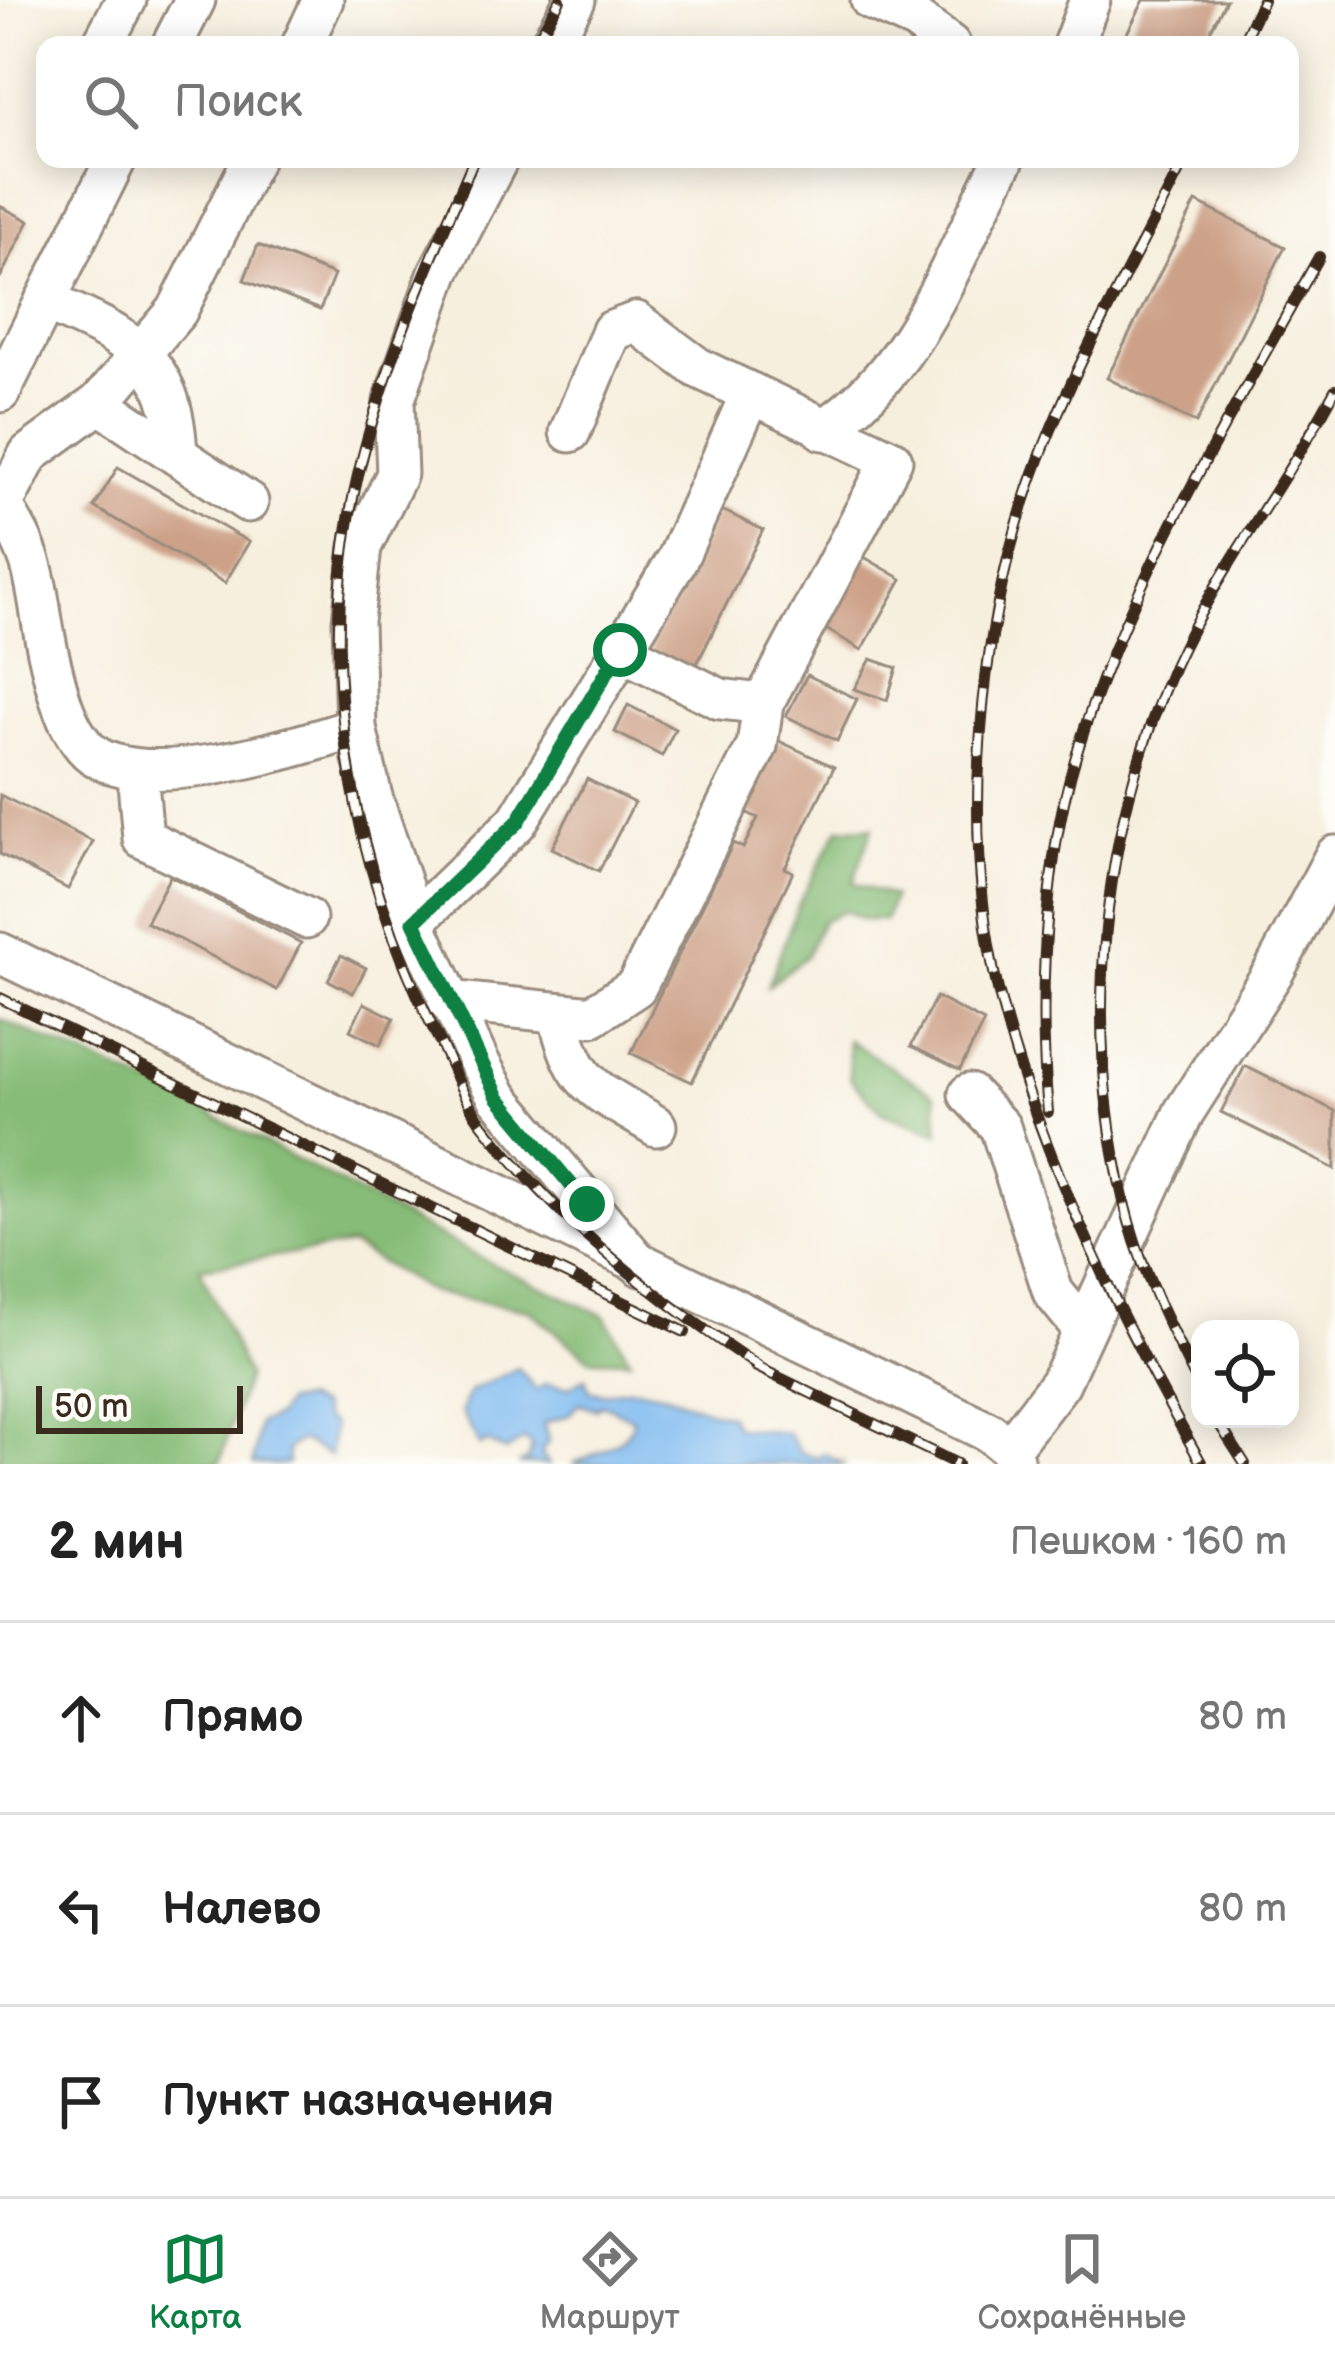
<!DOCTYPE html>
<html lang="ru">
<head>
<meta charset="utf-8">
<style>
	body { margin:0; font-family:"Balsamiq Sans",sans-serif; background:#f6f6f6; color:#222 }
	.controls { position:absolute; right:36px; bottom:36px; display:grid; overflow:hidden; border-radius:24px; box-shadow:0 6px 30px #0003 }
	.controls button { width:108px; height:108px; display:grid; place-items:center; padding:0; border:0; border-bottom:3px solid #e0e0e0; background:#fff; color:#222; font:60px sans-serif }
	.scale { position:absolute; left:36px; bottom:30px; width:207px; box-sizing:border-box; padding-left:12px; border:6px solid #3b2a1e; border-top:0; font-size:33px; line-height:42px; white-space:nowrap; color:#3b2a1e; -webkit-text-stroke:9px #fdfcf7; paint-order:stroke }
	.stop { position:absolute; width:36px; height:36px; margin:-27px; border:9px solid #0b8043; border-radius:50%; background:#fff }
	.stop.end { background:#0b8043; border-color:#fff; box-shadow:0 3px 12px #0008 }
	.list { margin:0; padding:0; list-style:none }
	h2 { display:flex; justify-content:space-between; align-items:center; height:156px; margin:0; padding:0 48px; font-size:51px }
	h2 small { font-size:39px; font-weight:400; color:#767676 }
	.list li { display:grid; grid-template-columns:78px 1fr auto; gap:36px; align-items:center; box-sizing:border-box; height:192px; padding:0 48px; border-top:3px solid #e0e0e0 }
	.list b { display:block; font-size:45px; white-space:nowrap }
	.list em { font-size:39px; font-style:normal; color:#767676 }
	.icon { flex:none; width:66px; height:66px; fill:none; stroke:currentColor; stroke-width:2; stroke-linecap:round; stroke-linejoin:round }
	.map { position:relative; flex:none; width:1335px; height:1464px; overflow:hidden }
	.search { position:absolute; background:#fff; box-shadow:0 6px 30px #0003; left:36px; right:36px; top:36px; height:132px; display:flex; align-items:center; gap:30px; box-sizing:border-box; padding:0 42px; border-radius:24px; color:#767676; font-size:45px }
	.sheet { height:732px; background:#fff }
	nav { display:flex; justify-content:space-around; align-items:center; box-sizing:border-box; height:168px; border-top:3px solid #e0e0e0; background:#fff; font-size:33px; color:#767676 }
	nav a { display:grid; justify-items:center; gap:6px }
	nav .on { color:#0b8043 }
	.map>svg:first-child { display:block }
	.forest { fill:#86bc77; stroke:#60734a; stroke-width:3 }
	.water { fill:#7db9f0; stroke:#5c7287; stroke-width:3 }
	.building { fill:#cda188 }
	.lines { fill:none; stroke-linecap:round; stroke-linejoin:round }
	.minor-casing { stroke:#998c7e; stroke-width:45 }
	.minor { stroke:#fff; stroke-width:39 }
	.rail-casing { stroke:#3b2a1e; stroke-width:12 }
	.rail { stroke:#fdfcf7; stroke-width:8; stroke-dasharray:22; stroke-linecap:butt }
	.route { stroke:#0b8043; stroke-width:15 }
</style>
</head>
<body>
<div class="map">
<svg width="1335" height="1464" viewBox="0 0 1335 1464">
	<rect width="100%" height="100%" fill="#fdfcf7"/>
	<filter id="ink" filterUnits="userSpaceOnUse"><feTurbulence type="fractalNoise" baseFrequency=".00833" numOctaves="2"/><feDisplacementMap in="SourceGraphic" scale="24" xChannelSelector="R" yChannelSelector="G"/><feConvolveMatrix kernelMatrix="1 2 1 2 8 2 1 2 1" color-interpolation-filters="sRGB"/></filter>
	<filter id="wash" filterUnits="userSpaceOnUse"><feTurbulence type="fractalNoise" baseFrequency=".004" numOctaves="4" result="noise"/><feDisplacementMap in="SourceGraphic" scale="48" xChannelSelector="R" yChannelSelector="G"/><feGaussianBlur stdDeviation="2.7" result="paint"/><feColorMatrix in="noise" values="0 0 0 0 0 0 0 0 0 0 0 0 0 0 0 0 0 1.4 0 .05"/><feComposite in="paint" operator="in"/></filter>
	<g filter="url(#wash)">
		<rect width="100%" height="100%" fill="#f7efde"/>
		<g class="forest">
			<polygon points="873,827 853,883 893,897 885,920 864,920 844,911 822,921 806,956 768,986 798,905 839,828"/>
			<polygon points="0,1019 184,1100 494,1265 605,1316 630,1360 590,1359 529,1310 432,1293 351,1245 200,1268 247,1376 219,1464 0,1464"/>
			<polygon points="848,1040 936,1095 939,1133 883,1113 850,1079"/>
		</g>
		<g class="water">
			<path d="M518,1368L536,1390L546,1384L569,1387L585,1378L589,1390C605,1396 612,1390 627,1389C663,1387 693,1409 729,1415L736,1428L787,1433L800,1452L817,1458L823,1453L845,1464H572C592,1454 628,1445 634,1419L602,1404L595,1409L579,1403L569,1415L543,1424L549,1441L541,1453L549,1464H518L528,1460L532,1447L525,1439L505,1451L487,1442L480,1446L461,1412L469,1392Z"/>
			<polygon points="303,1400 320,1407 324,1419 333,1424 330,1456 301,1440 287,1449 288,1464 253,1464 259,1423 277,1416 286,1402"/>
		</g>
		<g id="blocks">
			<g class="building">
				<polygon points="1144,0 1226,0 1203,45 1121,45"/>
				<polygon points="1196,202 1285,247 1196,423 1107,378"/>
				<polygon points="0,206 29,221 0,278"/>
				<polygon points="258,245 334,275 320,310 244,280"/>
				<polygon points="118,467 249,542 225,583 94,507"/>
				<polygon points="718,508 763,530 693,672 648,649"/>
				<polygon points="859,554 902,579 862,650 819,625"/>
				<polygon points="871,659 897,668 887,700 854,689"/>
				<polygon points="807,675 857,699 837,741 786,716"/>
				<polygon points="628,705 675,729 662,756 615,732"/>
				<polygon points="777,740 834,767 785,868 793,872 692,1082 631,1053 733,843 743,848 758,818 743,811"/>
				<polygon points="587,779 634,803 599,871 552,848"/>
				<polygon points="0,795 93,842 68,889 0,854"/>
				<polygon points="170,876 301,943 277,990 146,922"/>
				<polygon points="341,955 366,968 353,993 328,980"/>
				<polygon points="936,997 984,1022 960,1070 911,1046"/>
				<polygon points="364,1003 394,1018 380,1045 350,1030"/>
				<polygon points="1245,1066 1335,1111 1335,1169 1221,1112"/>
			</g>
		</g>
	</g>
	<g filter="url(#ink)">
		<use href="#blocks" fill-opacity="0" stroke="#998c7e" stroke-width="3"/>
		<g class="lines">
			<g class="minor-casing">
				<g id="minor">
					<polyline points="871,0 916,20 950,45"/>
					<polyline points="102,45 126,0"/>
					<polyline points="172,45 195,0"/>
					<polyline points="302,45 323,0"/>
					<polyline points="550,45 575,0"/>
					<polyline points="1073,45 1090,0"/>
					<polyline points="498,159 439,272 394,401 397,474 361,547 353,621 356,728 372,797 414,922 478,1060 498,1097 641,1266"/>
					<path d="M45,301C128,337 173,356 177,455"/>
					<polyline points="0,392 116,159"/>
					<polyline points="99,403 248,502"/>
					<path d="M823,430C921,365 951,259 1004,159"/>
					<path d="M2,506C43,567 34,595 50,661C57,690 64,722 84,746C128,800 298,747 356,728"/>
					<polyline points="0,509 29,454 99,403 177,311 253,159"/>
					<polyline points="621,650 720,699 763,704"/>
					<polyline points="137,771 143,838 306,918"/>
					<polyline points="414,922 517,822 677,560 751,393"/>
					<polyline points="0,953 989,1432 1010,1448 1014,1464"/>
					<polyline points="448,1001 592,1016 636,987 757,746 763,704 892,460 698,368 636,322 612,331 570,432"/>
					<path d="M559,1016C575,1090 596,1088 656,1126"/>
					<polyline points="969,1094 1000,1127 1053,1292 1083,1329"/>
					<polyline points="1010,1448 1060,1383 1184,1112 1274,971 1335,856"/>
				</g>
			</g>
			<use href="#minor" class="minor"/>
			<g class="rail-casing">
				<g id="rail">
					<polyline points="534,45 560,0"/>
					<polyline points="1241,45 1263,0"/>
					<path d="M474,159C427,268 379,376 354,493C315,678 354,873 439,1040C452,1066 463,1098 480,1121C558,1222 661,1303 767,1372"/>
					<path d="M1185,159C1132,266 1068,374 1029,487C978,636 961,836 998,990C1037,1149 1121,1322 1202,1464"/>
					<polyline points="0,998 685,1332"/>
					<path d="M1048,1112C1039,1013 1043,898 1064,802C1106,617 1228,422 1319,257"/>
					<polyline points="755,1366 957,1464"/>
					<path d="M1200,1387C1170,1329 1139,1267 1124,1202C1082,1024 1101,833 1174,666C1217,570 1286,484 1335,390"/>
					<polyline points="1216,1419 1245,1464"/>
				</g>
			</g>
			<use href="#rail" class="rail"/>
		</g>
	</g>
	<g class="lines" filter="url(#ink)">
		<polyline class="route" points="587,1204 498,1097 414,922 518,822 620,650"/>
	</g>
</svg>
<div class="controls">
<button><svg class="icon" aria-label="locate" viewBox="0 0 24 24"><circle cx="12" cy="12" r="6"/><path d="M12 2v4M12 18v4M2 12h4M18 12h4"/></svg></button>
</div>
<div class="scale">50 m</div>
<div class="stop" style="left:620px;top:650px"></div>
<div class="stop end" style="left:587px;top:1204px"></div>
<div class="search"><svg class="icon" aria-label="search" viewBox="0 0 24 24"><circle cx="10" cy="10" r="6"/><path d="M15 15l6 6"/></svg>Поиск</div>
</div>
<section class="sheet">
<h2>2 мин<small>Пешком · 160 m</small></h2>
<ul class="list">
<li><svg class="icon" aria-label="ahead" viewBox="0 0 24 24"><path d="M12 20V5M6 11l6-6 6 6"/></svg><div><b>Прямо</b></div><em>80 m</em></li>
<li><svg class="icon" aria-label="left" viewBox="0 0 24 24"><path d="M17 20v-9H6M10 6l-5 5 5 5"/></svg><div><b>Налево</b></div><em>80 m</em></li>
<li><svg class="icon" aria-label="arrive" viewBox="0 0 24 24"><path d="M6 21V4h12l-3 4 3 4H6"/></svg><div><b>Пункт назначения</b></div></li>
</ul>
</section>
<nav>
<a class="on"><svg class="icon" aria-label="map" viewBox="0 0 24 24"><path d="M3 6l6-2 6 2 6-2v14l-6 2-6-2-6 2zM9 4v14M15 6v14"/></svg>Карта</a>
<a><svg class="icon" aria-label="directions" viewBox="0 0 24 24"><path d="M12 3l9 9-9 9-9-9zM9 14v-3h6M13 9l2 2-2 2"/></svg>Маршрут</a>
<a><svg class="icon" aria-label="saved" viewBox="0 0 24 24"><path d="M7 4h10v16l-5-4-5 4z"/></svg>Сохранённые</a>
</nav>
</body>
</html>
